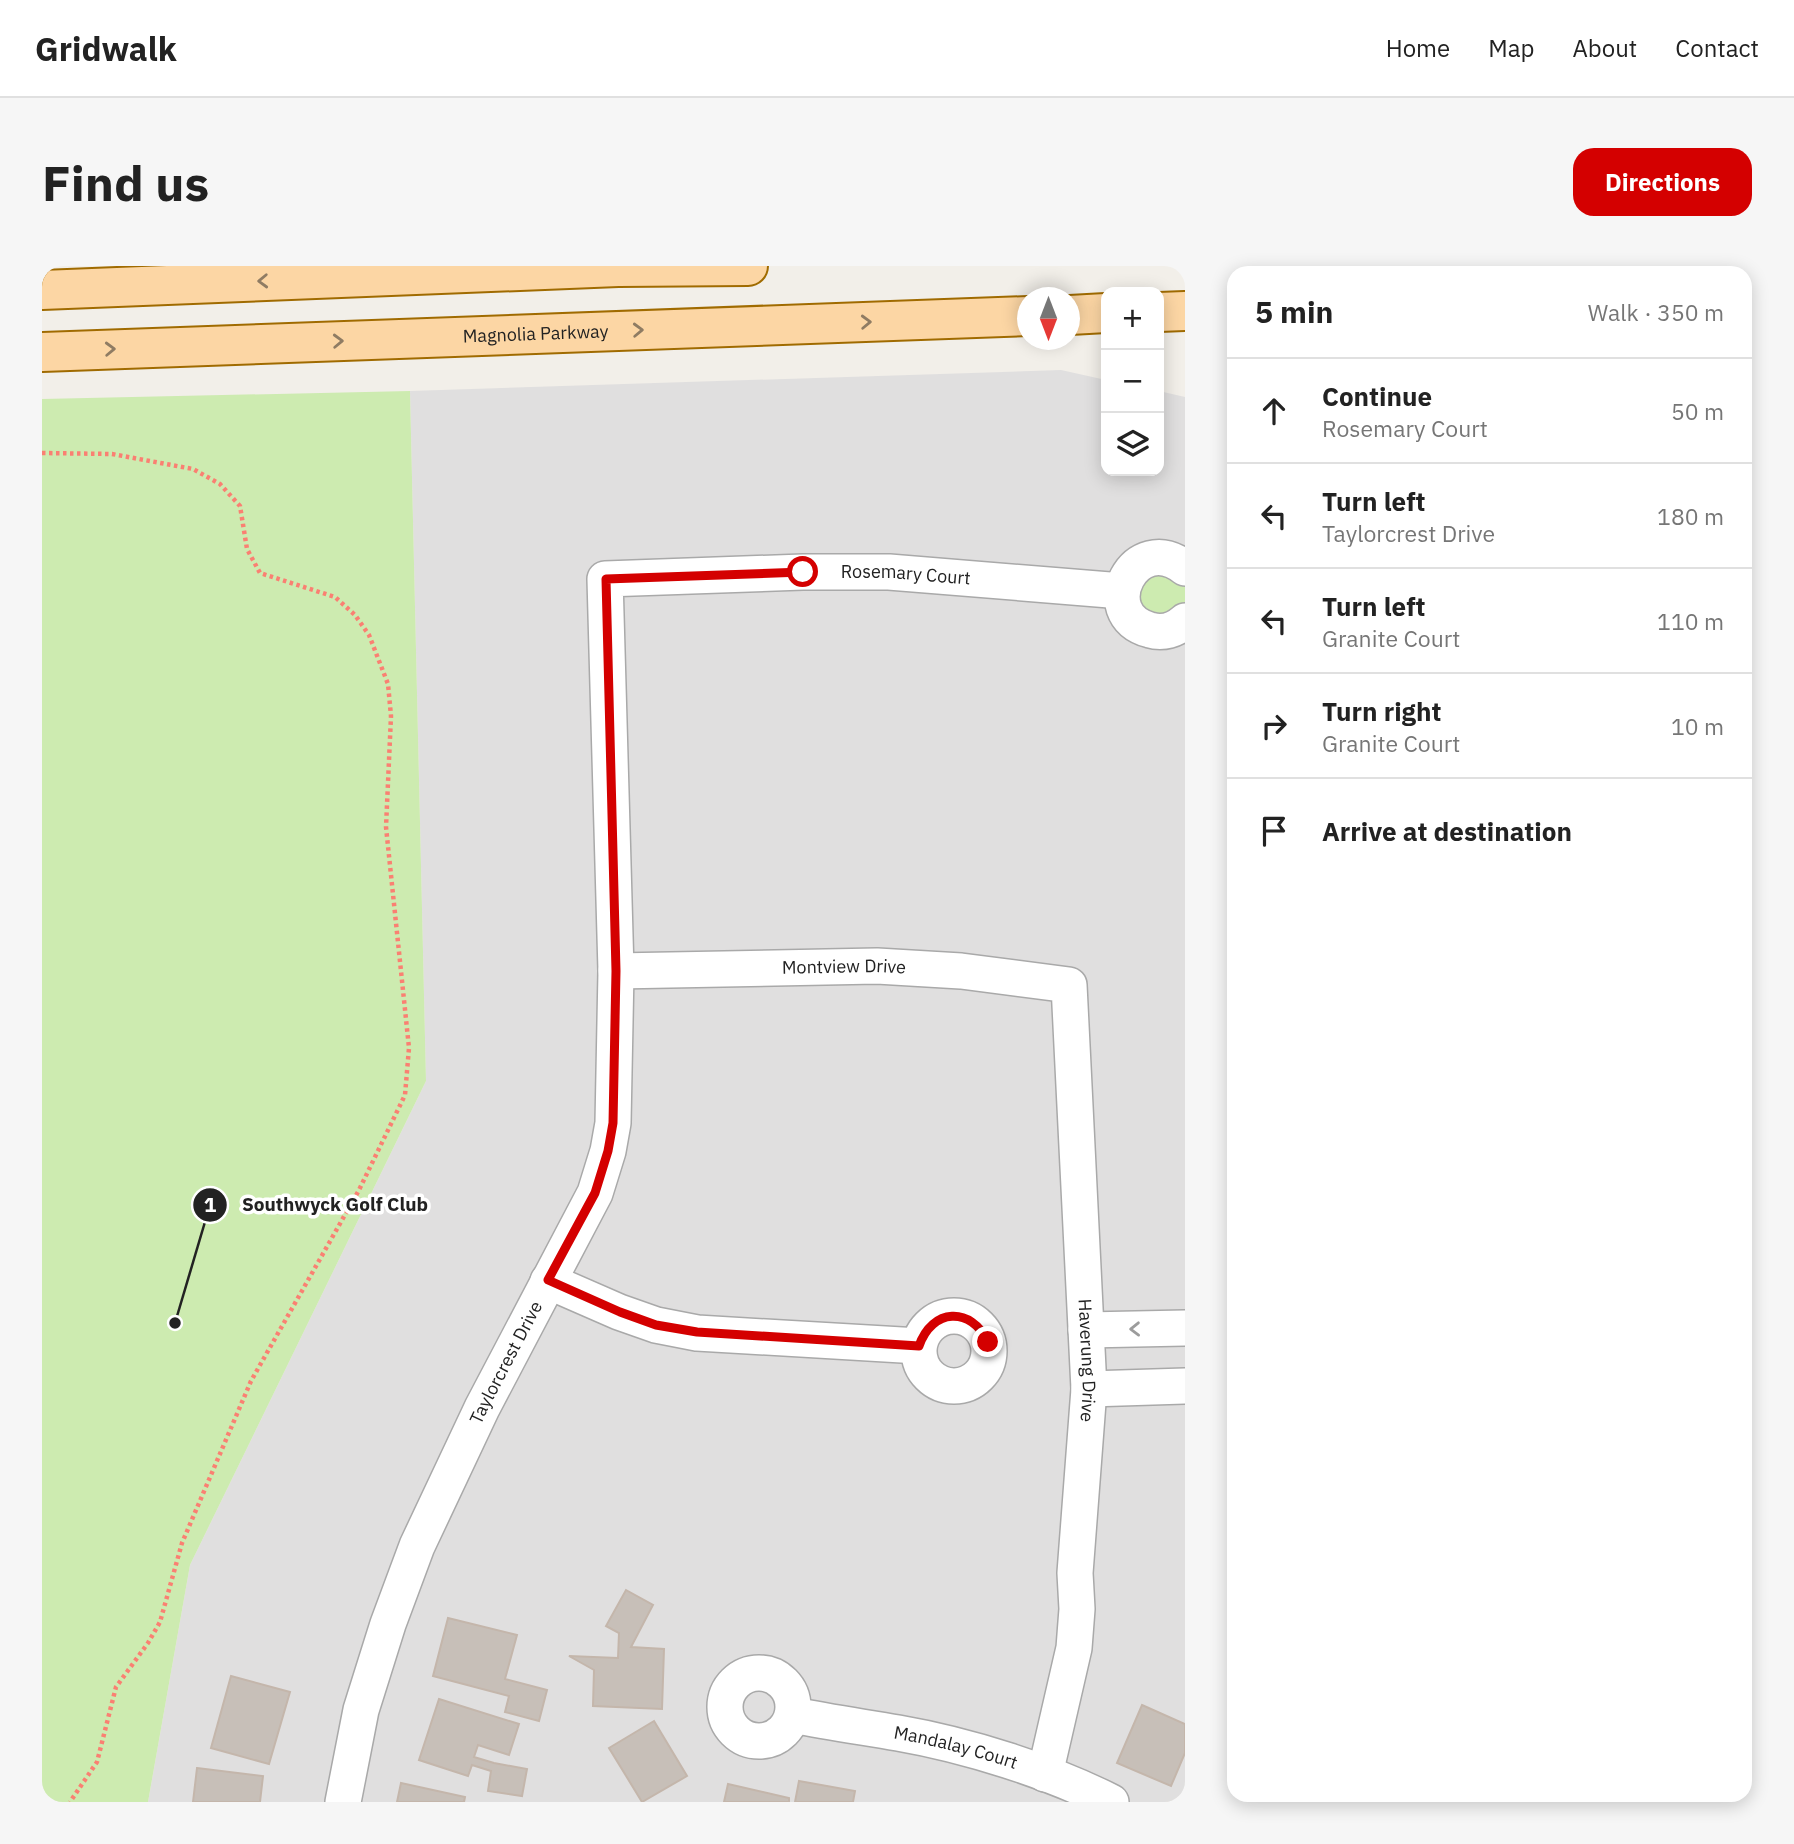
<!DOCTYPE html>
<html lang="en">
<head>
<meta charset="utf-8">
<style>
	body { margin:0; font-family:"IBM Plex Sans",sans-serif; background:#f6f6f6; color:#222 }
	.controls { position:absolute; right:21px; top:21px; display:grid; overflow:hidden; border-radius:14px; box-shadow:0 4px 18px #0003 }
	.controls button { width:63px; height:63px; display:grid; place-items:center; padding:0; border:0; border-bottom:2px solid #e0e0e0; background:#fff; color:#222; font:35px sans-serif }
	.compass { position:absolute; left:975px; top:21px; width:63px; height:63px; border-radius:50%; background:#fff; box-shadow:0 4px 18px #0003; rotate:180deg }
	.stop { position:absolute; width:21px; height:21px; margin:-16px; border:5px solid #d40000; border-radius:50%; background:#fff }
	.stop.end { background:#d40000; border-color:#fff; box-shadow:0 2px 7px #0008 }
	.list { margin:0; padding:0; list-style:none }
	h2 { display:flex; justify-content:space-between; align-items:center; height:91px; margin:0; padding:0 28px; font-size:30px }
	h2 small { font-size:23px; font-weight:400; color:#767676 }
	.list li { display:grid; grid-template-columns:46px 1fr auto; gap:21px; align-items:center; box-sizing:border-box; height:105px; padding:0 28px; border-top:2px solid #e0e0e0 }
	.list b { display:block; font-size:26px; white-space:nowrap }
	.list p { margin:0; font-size:23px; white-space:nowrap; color:#767676 }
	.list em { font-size:23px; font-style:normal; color:#767676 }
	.icon { flex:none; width:38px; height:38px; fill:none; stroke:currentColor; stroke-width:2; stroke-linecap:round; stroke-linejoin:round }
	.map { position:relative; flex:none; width:1143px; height:1536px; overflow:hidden; border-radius:21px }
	header { display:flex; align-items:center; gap:42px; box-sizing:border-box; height:98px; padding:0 35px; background:#fff; border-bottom:2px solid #e0e0e0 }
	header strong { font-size:33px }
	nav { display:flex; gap:38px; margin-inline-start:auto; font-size:24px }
	.intro { display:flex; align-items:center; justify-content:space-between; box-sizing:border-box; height:168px; padding:0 42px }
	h1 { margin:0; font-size:49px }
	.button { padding:18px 32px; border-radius:21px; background:#d40000; color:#fff; font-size:24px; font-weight:700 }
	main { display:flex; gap:42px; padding:0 42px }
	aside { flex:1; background:#fff; border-radius:21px; box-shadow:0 4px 18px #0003 }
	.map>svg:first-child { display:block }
	.residential { fill:#e0dfdf }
	.grass { fill:#cdebb0 }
	.building { fill:#c7bfb8; stroke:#c4b6ab; stroke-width:2 }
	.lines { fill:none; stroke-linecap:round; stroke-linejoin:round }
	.minor-casing { stroke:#a9a9a9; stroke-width:38 }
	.major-casing { stroke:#a06b00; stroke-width:42 }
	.path { stroke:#fa8072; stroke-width:4.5; stroke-dasharray:3.5 3.5; stroke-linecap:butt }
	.minor { stroke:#fff; stroke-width:35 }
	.major { stroke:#fcd6a4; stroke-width:38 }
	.oneway { stroke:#8f7c63 }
	.oneway2 { stroke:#9c9c9c }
	.route { stroke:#d40000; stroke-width:9 }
	.labels { text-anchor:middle; stroke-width:7; stroke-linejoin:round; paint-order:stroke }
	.street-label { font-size:18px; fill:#222; stroke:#fff }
	.leader { fill:none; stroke:#222; stroke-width:2.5 }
	.callout-dot { fill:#222; stroke:#fff; stroke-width:2.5 }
	.mark-label { font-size:21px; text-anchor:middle; font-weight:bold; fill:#fff }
	.callout-label { font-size:19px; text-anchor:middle; font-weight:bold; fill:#222; stroke:#fff; stroke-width:7; stroke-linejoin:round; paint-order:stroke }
</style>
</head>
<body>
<header>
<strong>Gridwalk</strong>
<nav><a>Home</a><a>Map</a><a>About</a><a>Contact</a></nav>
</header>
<div class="intro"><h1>Find us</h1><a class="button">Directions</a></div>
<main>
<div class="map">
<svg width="1143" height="1536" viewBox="0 0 1143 1536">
	<rect width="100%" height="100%" fill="#f2efe9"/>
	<polygon class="residential" points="1019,104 1064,114 1064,205 1117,205 1117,125 1143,131 1143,1536 106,1536 148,1299 384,815 368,125"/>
	<g class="grass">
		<polygon points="368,125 384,815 148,1299 106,1536 0,1536 0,133"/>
		<polygon points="1143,306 1143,353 1115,362 1088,319 1093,309"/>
	</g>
	<g class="building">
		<polygon points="584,1324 611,1339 589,1381 622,1383 620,1443 551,1440 552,1404 527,1390 576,1392 577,1367 564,1360"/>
		<polygon points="406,1352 475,1369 463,1413 505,1424 497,1455 463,1446 467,1430 391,1410"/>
		<polygon points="189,1410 248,1426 227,1498 169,1482"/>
		<polygon points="397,1433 477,1458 467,1489 436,1479 432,1491 452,1497 485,1503 480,1530 446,1525 449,1505 430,1499 426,1510 377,1494"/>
		<polygon points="1100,1439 1143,1458 1143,1487 1129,1520 1075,1497"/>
		<polygon points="612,1455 645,1510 600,1536 567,1482"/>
		<polygon points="155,1502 221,1510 218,1536 151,1536"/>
		<polygon points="757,1515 813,1525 811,1536 753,1536"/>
		<polygon points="359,1517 423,1531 422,1536 355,1536"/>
		<polygon points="686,1518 747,1532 747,1536 682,1536"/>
	</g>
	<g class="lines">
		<g class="minor-casing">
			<g id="minor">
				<path d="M1143,302C1093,262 1050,348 1108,364C1121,368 1133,364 1143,355"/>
				<path id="s1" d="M574,705L835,700L919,705L1027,719L1047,1123L1033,1307L1035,1343L1032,1382L1003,1508"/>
				<polyline points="506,1015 577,1046 614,1059 655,1067 877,1080"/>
				<circle cx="912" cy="1085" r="35"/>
				<polyline points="1044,1064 1143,1062"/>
				<polyline points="1047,1123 1143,1120"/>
				<circle cx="717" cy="1441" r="34"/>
				<path id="s2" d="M751,1449C786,1456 821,1461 856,1467C925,1479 1008,1505 1069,1536"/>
				<path id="s3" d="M301,1536L319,1444L346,1358L375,1280L440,1142L553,927L566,885L571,857L574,705L563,313L761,306H847L1080,325"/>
			</g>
		</g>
		<g class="major-casing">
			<g id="major">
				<polyline points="0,24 576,1 706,0"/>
				<polyline points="1117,46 1143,45"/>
				<polyline points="1028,49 1064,47"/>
				<path id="s4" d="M0,86L986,50"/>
			</g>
		</g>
		<polyline class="path" points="0,187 70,188 151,203 178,218 198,240 205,283 218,307 293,331 313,349 327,369 346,418 349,450 344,561 367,782 363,829 317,924 209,1115 140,1277 118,1356 106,1377 74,1421 55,1496 28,1536"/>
		<use href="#minor" class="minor"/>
		<use href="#major" class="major"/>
	</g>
	<defs><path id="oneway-chevron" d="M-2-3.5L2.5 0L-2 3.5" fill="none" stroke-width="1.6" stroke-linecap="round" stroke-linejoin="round" transform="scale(1.75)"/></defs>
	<g class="oneway">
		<use href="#oneway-chevron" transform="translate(221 15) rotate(178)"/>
		<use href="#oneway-chevron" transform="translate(824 56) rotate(-2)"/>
		<use href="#oneway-chevron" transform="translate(596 64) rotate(-2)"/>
		<use href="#oneway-chevron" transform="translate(296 75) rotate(-2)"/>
		<use href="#oneway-chevron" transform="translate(68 83) rotate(-2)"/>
	</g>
	<use class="oneway2" href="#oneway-chevron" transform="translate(1093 1063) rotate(179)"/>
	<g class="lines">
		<path class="route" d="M761,306L564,313L574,705L571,857L566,885L553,927L506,1014L578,1046L614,1059L655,1066L877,1080C890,1042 929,1040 946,1076"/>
	</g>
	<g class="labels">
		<g class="street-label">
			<text dy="6" stroke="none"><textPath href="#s4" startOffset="494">Magnolia Parkway</textPath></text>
			<text dy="6" stroke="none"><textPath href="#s3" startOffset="1580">Rosemary Court</textPath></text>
			<text dy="6" stroke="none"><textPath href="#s1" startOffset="228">Montview Drive</textPath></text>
			<text dy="6" stroke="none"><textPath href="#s1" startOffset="830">Haverung Drive</textPath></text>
			<text dy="6" stroke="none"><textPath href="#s3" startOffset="471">Taylorcrest Drive</textPath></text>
			<text dy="6" stroke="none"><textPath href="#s2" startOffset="166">Mandalay Court</textPath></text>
		</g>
	</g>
	<path class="leader" d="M133 1057L168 939"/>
	<g class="callout-dot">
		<circle cx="133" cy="1057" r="7"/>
		<circle cx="168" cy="939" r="18"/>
	</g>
	<g class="mark-label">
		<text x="168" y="946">1</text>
	</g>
	<g class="callout-label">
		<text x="293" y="945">Southwyck Golf Club</text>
	</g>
</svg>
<div class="controls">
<button>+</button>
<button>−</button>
<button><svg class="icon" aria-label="layers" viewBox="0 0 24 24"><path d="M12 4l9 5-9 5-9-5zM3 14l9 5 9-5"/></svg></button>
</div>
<svg class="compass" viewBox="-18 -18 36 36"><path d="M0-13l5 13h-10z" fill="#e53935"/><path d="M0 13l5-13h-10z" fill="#767676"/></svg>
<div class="stop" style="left:761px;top:306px"></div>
<div class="stop end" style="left:946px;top:1076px"></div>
</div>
<aside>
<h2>5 min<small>Walk · 350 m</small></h2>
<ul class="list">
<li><svg class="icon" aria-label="ahead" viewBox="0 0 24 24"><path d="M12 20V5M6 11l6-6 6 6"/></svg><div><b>Continue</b><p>Rosemary Court</p></div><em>50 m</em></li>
<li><svg class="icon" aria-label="left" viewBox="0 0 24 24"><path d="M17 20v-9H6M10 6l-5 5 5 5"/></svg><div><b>Turn left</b><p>Taylorcrest Drive</p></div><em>180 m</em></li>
<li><svg class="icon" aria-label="left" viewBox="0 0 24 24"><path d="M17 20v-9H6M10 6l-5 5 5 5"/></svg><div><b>Turn left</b><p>Granite Court</p></div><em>110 m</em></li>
<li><svg class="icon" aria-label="right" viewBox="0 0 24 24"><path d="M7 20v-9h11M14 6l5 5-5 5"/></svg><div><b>Turn right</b><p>Granite Court</p></div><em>10 m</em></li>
<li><svg class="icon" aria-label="arrive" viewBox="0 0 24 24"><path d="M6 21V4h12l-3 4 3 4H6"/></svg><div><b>Arrive at destination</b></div></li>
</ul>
</aside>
</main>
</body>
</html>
